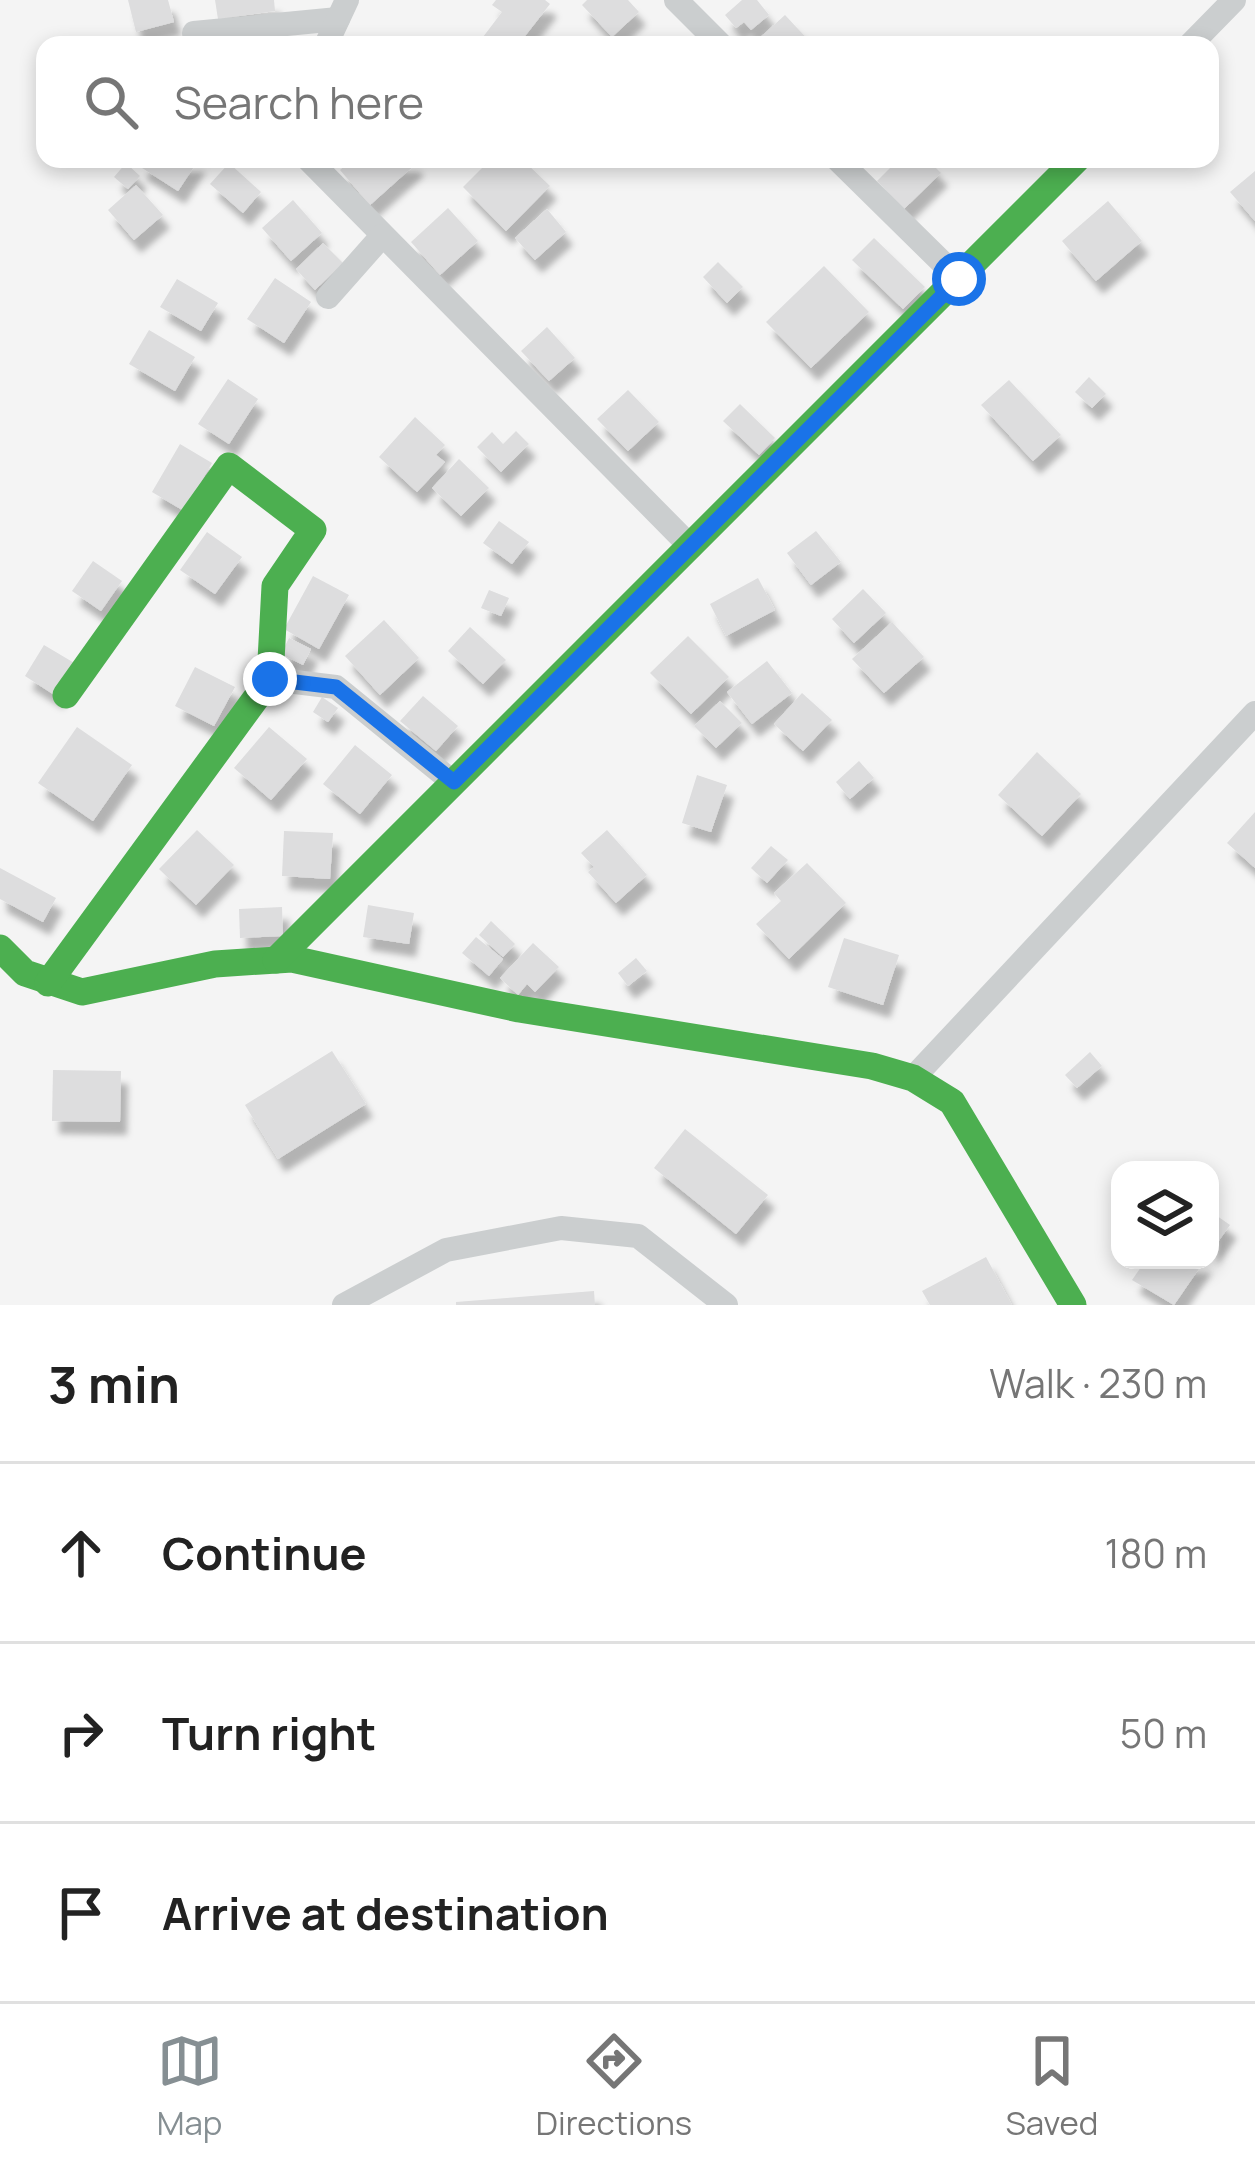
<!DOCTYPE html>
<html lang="en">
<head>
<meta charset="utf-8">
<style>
	body { margin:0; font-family:Manrope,sans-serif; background:#f6f6f6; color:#222 }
	.controls { position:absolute; right:36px; bottom:36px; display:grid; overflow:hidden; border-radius:24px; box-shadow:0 6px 18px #0003 }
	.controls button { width:108px; height:108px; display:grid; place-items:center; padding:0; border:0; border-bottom:3px solid #e0e0e0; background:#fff; color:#222; font:60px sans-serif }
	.stop { position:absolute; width:36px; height:36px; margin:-27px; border:9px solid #1a73e8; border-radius:50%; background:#fff }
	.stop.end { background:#1a73e8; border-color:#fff; box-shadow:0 3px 12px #0008 }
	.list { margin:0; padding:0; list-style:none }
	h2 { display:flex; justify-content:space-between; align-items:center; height:156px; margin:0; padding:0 48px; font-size:51px }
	h2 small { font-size:39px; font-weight:400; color:#767676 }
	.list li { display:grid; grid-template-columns:78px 1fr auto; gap:36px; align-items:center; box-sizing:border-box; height:180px; padding:0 48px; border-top:3px solid #e0e0e0 }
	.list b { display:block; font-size:45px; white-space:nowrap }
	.list em { font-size:39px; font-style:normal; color:#767676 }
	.icon { flex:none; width:66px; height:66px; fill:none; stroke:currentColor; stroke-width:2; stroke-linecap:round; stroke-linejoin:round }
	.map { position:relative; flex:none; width:1255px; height:1305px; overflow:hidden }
	.search { position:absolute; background:#fff; box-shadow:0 6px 18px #0003; left:36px; right:36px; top:36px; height:132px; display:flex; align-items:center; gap:30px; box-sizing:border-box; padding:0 42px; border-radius:24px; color:#767676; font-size:45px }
	.sheet { height:696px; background:#fff }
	nav { display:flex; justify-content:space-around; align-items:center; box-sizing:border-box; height:168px; border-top:3px solid #e0e0e0; background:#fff; font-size:33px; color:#767676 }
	nav a { display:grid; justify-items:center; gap:6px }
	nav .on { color:#868f93 }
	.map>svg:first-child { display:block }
	.building { fill:#ddddde; filter:url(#shadow) }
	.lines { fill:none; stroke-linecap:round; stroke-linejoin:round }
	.street { stroke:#cbcecf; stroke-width:24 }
	.fast { stroke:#4caf50; stroke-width:27 }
	.route { stroke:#1a73e8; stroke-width:15 }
</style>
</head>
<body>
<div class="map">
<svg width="1255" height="1305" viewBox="0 0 1255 1305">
	<defs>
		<filter id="shadow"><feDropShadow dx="7" dy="13" stdDeviation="3" flood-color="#0004"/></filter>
	</defs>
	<rect width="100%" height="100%" fill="#f4f4f4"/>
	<g class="building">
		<polygon points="128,0 168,0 174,22 136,32"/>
		<polygon points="215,0 274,0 275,11 218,19"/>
		<polygon points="496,0 545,0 550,4 518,45 494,45 483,37 502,12 492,5"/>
		<polygon points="587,0 628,0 639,12 612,37 582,5"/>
		<polygon points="742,0 757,0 769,15 751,30 744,22 736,28 725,15"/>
		<polygon points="785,15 813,45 757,45 755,42"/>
		<polygon points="143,159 199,159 178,191 139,166"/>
		<polygon points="353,159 413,159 417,163 370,205 340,170"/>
		<polygon points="491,159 522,159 550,186 506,231 463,187"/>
		<polygon points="899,159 927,159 941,173 904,209 877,181"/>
		<polygon points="126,163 140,176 128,189 114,177"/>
		<polygon points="229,163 261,192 243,213 210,184"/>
		<polygon points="1255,171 1255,221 1230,192"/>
		<polygon points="136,185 163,215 134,240 108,210"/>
		<polygon points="293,200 322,233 291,261 262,228"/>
		<polygon points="1108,201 1142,241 1096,281 1062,241"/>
		<polygon points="448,208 478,241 440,275 411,242"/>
		<polygon points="547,209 566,232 535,260 515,238"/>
		<polygon points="874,238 925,287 903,309 852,260"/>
		<polygon points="323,243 343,263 315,290 296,269"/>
		<polygon points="718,262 743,287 727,303 703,277"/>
		<polygon points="824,266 869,312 811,368 766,322"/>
		<polygon points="275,278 311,302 284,343 247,319"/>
		<polygon points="177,279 218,303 201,331 160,307"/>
		<polygon points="547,327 575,358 549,381 521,351"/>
		<polygon points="149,330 195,357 175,391 129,364"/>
		<polygon points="1089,377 1106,394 1092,408 1075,392"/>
		<polygon points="228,379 258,399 229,444 198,424"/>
		<polygon points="1009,380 1061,435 1033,461 981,405"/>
		<polygon points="628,390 659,422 628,451 597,419"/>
		<polygon points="740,404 775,438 759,455 723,421"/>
		<polygon points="415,417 445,445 436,455 445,462 417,492 379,457"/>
		<polygon points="516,431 529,444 501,472 477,447 492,432 503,444"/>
		<polygon points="180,444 212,463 184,511 152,492"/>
		<polygon points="459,459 489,488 461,516 432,488"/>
		<polygon points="499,521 529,542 512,564 483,543"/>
		<polygon points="816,531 841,562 811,585 787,553"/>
		<polygon points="207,532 242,557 215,594 180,570"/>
		<polygon points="93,561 122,581 101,611 72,591"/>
		<polygon points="313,576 349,595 319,649 284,629"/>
		<polygon points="758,578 775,610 726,636 710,604"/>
		<polygon points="863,589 886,613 854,643 832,619"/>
		<polygon points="489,590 509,598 501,616 481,608"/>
		<polygon points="384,620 419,658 380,695 345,656"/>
		<polygon points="892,622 924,657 884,693 852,659"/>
		<polygon points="470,627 506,660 483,684 448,651"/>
		<polygon points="688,636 729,677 691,714 650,673"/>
		<polygon points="289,638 311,649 303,665 281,654"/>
		<polygon points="44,645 76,664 56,696 25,676"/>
		<polygon points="767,661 792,693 752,724 727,692"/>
		<polygon points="195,667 235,687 214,726 175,706"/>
		<polygon points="802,693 832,720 803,751 774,724"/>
		<polygon points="423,696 458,726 436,751 400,721"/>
		<polygon points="322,697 338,708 328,722 313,712"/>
		<polygon points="720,701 742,723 716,748 694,726"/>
		<polygon points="77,727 132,765 93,821 38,783"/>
		<polygon points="269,727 307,759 271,800 234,768"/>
		<polygon points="355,745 392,775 360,814 323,784"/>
		<polygon points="1037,752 1081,794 1042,836 998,795"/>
		<polygon points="859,761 874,778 850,799 836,782"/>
		<polygon points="697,775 727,785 711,832 682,823"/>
		<polygon points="1255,812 1255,868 1227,843"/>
		<polygon points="197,830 234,865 196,905 159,869"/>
		<polygon points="607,830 647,875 616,903 588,872 594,867 581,853"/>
		<polygon points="284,831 333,833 330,879 282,876"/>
		<polygon points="771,846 788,860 767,883 751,868"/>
		<polygon points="807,863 846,903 789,959 756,924 781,901 774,893"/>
		<polygon points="0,868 56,898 43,922 0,899"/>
		<polygon points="368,905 414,913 409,944 363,937"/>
		<polygon points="282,907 283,936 240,938 239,909"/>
		<polygon points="491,921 515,944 503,957 479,935"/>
		<polygon points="476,937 503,959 489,976 462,953"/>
		<polygon points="844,938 899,955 883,1005 828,987"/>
		<polygon points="533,943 559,967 535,992 527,984 518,995 500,978"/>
		<polygon points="636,958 647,971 628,986 618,973"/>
		<polygon points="332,1051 366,1104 278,1159 245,1105"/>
		<polygon points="1090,1052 1102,1066 1077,1088 1065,1075"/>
		<polygon points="53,1070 121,1071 120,1122 52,1121"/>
		<polygon points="685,1129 768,1195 736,1234 654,1168"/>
		<polygon points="1210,1211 1230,1225 1210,1253"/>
		<polygon points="986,1257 1012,1305 930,1305 922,1291"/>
		<polygon points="1146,1260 1205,1260 1174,1305 1132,1280"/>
		<polygon points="594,1291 595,1305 456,1305 456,1302"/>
	</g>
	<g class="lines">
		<g class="street">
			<polyline points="676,0 721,45"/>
			<polyline points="194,33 338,19"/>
			<polyline points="326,45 347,0"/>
			<polyline points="1190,45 1234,0"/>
			<polyline points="308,159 691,547"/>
			<polyline points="837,159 959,279"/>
			<polyline points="328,297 382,236"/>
			<polyline points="270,679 336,687 454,783"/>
			<polyline points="913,1078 1255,713"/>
			<polyline points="344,1305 446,1250 561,1228 638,1236 726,1305"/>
		</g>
		<g class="fast">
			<polyline points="0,948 25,973 82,992 215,964 292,959 519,1009 872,1066 913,1078 952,1102 1073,1305"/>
			<polyline points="276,960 1077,159"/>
			<polyline points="48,983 270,679 275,586 313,530 229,466 66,695"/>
		</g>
	</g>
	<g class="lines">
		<polyline class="route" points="270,679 336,687 454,782 959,279"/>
	</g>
</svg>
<div class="controls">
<button><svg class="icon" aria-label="layers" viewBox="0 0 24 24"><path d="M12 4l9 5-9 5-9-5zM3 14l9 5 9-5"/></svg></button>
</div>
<div class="stop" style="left:959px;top:279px"></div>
<div class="stop end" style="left:270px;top:679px"></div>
<div class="search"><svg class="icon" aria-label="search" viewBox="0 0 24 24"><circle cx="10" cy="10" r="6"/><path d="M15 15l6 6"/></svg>Search here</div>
</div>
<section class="sheet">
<h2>3 min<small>Walk · 230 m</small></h2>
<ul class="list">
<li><svg class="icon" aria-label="ahead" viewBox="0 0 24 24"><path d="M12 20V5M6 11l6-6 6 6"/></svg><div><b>Continue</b></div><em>180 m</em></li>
<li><svg class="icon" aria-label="right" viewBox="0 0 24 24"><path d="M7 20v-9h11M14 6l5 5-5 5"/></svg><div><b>Turn right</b></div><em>50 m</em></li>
<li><svg class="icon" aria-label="arrive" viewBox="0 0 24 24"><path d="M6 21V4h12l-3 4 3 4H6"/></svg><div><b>Arrive at destination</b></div></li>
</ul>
</section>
<nav>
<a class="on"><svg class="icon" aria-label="map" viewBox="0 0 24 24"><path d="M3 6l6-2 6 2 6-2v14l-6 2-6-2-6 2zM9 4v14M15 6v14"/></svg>Map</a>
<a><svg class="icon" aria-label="directions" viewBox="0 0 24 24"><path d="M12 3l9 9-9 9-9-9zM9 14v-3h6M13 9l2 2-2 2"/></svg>Directions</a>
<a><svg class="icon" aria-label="saved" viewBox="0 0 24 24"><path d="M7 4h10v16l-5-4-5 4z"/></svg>Saved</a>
</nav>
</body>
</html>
